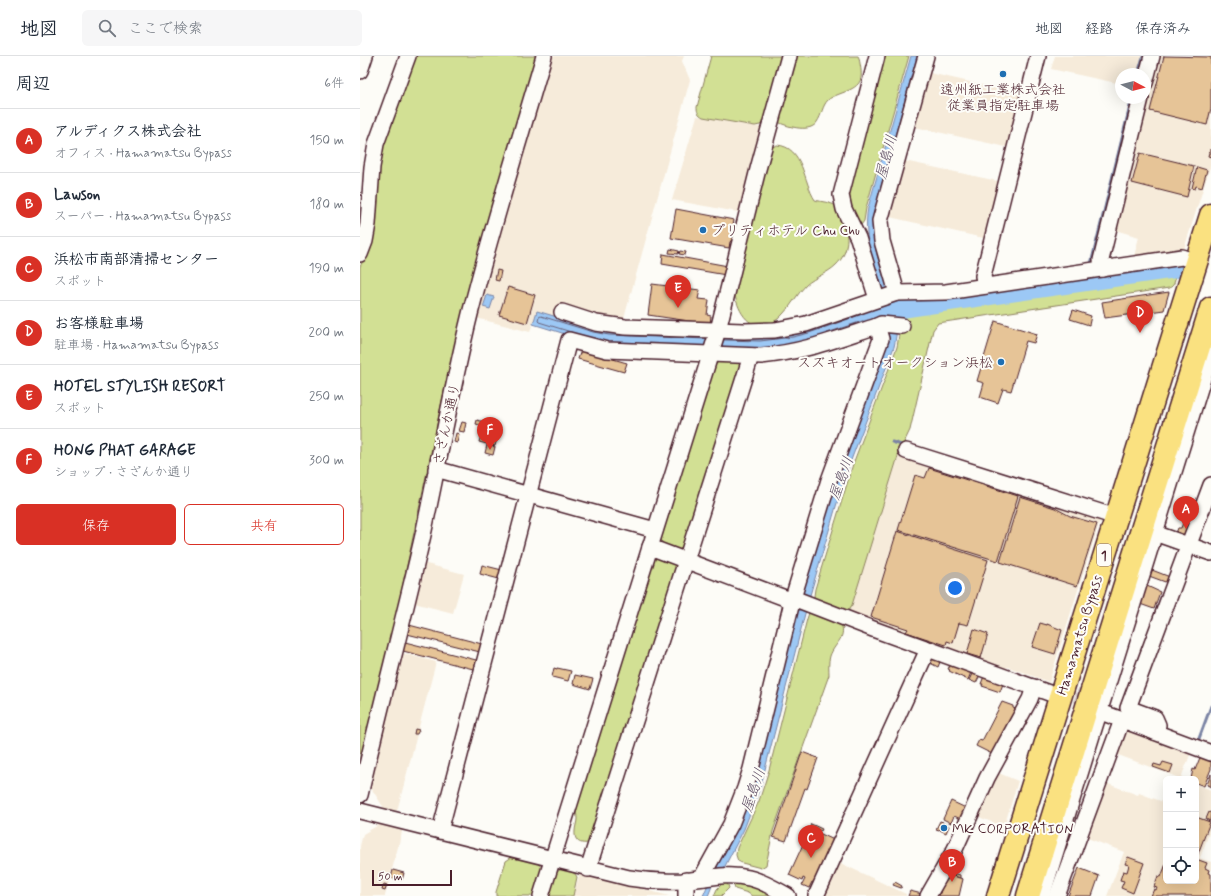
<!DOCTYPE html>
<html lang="ja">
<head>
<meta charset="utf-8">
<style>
	body { margin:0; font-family:Mynerve,"Klee One",sans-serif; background:#f6f6f7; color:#1f2937 }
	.controls { position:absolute; right:12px; bottom:12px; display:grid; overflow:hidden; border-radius:6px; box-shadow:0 4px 16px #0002 }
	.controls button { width:36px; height:36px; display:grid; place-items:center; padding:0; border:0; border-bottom:1px solid #e0e1e3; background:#fff; color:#1f2937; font:20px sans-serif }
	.compass { position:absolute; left:755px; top:12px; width:36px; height:36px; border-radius:50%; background:#fff; box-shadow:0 4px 16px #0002; rotate:97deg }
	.scale { position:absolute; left:12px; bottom:10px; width:80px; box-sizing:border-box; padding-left:4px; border:2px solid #4a1f2b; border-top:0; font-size:11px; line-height:14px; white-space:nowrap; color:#4a1f2b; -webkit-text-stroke:3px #fdfcf7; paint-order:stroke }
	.you { position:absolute; left:595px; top:532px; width:14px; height:14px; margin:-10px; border:3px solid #fff; border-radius:50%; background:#1a73e8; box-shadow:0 0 0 6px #1a73e833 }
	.badge { display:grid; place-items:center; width:26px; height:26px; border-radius:50%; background:#d93025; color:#fff; font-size:13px; font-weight:700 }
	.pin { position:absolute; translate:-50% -33px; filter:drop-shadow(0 1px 2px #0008) }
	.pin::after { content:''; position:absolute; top:21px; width:14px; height:12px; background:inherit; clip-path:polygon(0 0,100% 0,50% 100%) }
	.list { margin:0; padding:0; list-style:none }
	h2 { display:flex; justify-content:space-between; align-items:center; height:52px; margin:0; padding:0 16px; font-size:17px }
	h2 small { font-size:13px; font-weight:400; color:#747a83 }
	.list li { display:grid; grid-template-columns:26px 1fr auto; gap:12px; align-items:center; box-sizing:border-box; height:64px; padding:0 16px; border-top:1px solid #e0e1e3 }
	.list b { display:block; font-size:15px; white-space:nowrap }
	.list p { margin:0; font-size:13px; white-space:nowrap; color:#747a83 }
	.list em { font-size:13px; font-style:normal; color:#747a83 }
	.actions { display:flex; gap:8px; padding:12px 16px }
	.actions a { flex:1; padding:9px 0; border:1px solid #d93025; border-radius:6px; text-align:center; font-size:14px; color:#d93025 }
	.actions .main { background:#d93025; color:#fff }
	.icon { flex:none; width:22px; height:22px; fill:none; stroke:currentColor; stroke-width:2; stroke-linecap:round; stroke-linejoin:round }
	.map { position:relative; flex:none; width:851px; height:840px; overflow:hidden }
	header { display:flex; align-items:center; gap:24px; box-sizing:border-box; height:56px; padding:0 20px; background:#fff; border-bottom:1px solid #e0e1e3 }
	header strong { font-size:19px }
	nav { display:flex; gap:22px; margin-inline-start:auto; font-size:14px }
	.search { width:280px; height:36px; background:#f6f6f7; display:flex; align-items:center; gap:10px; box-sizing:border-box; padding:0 14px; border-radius:6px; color:#747a83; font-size:15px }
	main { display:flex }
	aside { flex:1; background:#fff }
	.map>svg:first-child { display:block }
	.built { fill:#f6ebda }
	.green { fill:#d2e094; stroke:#8e8060 }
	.water { fill:#9cc8f5; stroke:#7b84a4 }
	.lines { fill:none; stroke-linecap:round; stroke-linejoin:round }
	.shore { stroke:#6b637c; stroke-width:1 }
	.stream { stroke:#7b84a4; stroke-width:3 }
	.river { stroke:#9cc8f5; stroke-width:19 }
	.building { fill:#e6c497; stroke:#4a1f2b }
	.minor-tunnel { stroke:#d9d0ce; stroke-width:15; stroke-dasharray:15 8; stroke-linecap:butt }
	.minor-casing { stroke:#4a1f2b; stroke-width:18 }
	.highway-casing { stroke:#4a1f2b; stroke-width:25 }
	.minor { stroke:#fdfcf7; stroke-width:15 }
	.highway { stroke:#fae180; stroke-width:22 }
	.poi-dot { fill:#1f6fb2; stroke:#fdfcf7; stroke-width:1.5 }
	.labels { text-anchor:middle; stroke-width:4; stroke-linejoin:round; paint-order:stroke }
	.shield { fill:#fdfcf7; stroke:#806168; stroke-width:1 }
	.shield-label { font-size:13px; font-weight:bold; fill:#4a1f2b }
	.poi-label { font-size:14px; fill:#4a1f2b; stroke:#fdfcf7; text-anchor:start }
	.street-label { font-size:14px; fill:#4a1f2b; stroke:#fdfcf7 }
	.water-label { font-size:15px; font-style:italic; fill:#635268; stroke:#fdfcf7 }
</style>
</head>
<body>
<header>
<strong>地図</strong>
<div class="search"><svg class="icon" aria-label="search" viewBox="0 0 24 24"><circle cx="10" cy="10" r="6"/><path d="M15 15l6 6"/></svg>ここで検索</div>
<nav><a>地図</a><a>経路</a><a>保存済み</a></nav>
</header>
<main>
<aside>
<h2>周辺<small>6件</small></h2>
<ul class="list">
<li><span class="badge">A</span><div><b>アルディクス株式会社</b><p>オフィス · Hamamatsu Bypass</p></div><em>150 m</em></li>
<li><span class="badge">B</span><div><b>Lawson</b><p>スーパー · Hamamatsu Bypass</p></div><em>180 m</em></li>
<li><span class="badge">C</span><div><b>浜松市南部清掃センター</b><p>スポット</p></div><em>190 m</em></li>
<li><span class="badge">D</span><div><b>お客様駐車場</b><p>駐車場 · Hamamatsu Bypass</p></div><em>200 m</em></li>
<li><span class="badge">E</span><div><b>HOTEL STYLISH RESORT</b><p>スポット</p></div><em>250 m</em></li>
<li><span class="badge">F</span><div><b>HONG PHAT GARAGE</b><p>ショップ · さざんか通り</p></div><em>300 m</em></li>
</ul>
<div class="actions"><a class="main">保存</a><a>共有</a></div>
</aside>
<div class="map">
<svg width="851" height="840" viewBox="0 0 851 840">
	<rect width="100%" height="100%" fill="#fdfcf7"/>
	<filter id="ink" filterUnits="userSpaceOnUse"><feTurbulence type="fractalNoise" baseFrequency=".025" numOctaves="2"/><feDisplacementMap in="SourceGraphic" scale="8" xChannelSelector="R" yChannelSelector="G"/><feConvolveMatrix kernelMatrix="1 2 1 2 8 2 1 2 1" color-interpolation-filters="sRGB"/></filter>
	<g filter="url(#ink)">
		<g class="built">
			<polygon points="191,0 324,0 322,5 330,24 263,266 212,254 205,247 201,262 177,255 170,276 116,262 126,223"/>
			<polygon points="695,0 782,0 778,18 761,18 761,28 691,13"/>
			<polygon points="798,0 851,0 851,108 824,193 819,198 773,204 779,181 755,174"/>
			<polygon points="565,16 664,38 651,92 550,70"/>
			<polygon points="337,60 405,72 383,157 312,144"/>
			<polygon points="540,104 642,126 628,183 525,160"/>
			<polygon points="539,397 741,461 689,626 648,611 638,615 488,560"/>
			<polygon points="63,507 104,518 93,557 54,547"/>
			<polygon points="42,597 76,606 37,755 24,752 11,732 22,673"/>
			<polygon points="764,669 832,694 821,722 822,723 753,697"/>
			<polygon points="636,716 658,725 644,771 614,759"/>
			<polygon points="743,726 778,739 779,737 806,747 806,825 836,825 836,728 851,734 851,772 840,802 851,806 851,840 747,840 764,796 722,780"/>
			<polygon points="22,767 43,772 25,840 0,840 0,790 3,778"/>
			<polygon points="476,805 546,838 546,840 460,840"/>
			<polygon points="220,817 268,829 309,840 213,840"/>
		</g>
		<g class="green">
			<polygon points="53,0 176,0 112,219 103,256 85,331 40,542 0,704 0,211 7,195 18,100"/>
			<path d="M351,0H425L405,66L400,69L395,70L343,61C338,58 337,56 337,51Z"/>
			<path d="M433,0H498L499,2C503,23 504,29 482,37C477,39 471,41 468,44C462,50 462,59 457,66C451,77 429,71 420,67L417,61Z"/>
			<polygon points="522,0 549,0 506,152 504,165 501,169 499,168 489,151 487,133"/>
			<path d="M417,89C444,91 443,126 455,144C462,146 470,146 476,150C479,153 480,156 482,160C489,176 490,196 476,209C468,217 455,221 446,229C437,238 432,249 423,258C419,263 414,266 408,268C387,275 377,252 374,235L410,92Z"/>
			<path d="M810,218L815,220C815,226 814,230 809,232L578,267L573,274L550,374L539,397L492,549L488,555L483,557L457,546L454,540L455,533L493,408L537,291L542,261L550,256Z"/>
			<path d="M360,305H375L380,307L382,311L324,493C317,495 309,492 303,488L301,484V479L353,313L356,308Z"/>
			<path d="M298,502L316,509L318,513L232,786C222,789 214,787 215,775C215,771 217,767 217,763C217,759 216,756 216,753L292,507L294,503Z"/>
			<path d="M455,555L480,565C488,582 475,586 470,600C468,606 469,613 469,619L413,775L406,809L401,812L382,807L378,805L376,799L377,792L399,745L409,714L447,563L449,557Z"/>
			<path d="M152,801C163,801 177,804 183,813L177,840H136V836L144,811L146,805Z"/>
			<path d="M201,813C208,814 214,815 217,821L213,840H188C191,831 192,818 201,813Z"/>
			<polygon points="363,827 366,827 368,829 369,832 361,840 354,840 357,833"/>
			<path d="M377,827C388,827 403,831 412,840H392L388,837L375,833L374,830Z"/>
		</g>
		<g class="water">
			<path d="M551,0H557L512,164C512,188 521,214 529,236C533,246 537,255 537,266C537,275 536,282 534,291L490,407L477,447L448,546L401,729L384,773L363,814L354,825L348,840H343L349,826L526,265L418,294L231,286L173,268L177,255L234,272L384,281L525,247C516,216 502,184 508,152Z"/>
			<polygon points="127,239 134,241 130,253 123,251"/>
		</g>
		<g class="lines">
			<g class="shore">
				<polyline points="211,276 179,266 178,265 179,261 181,260 233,276 249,279 346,283"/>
				<polyline points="467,277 520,259 525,260"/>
				<polyline points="364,284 400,285 433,281 449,277 528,249 532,254 533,261"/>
			</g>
			<g class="stream">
				<polyline points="778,18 783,1"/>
				<polyline points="731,208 772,42"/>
				<polyline points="532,386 545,390"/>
				<polyline points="837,688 851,650"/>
			</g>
			<polyline class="river" points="511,259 531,254 819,212"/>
		</g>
		<g class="building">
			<polygon points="804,0 851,1 851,52 847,69 790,55"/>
			<polygon points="850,93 851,93 851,101 848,100"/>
			<polygon points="780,97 834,110 827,141 772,127"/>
			<polygon points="837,111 847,114 842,132 836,130 835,133 832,132"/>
			<polygon points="316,153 374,164 373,170 375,176 374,181 370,186 369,192 311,182"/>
			<polygon points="310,193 319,195 318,198 309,197"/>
			<polygon points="320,195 326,196 325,199 319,198"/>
			<polygon points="303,198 368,210 366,219 302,208"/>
			<polygon points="137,214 141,215 139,225 135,224"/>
			<polygon points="292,228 340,234 338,243 349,244 347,259 351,260 350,268 288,259"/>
			<polygon points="148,231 175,239 167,267 139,259"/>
			<polygon points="809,236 804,254 745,262 742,246"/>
			<polygon points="713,254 731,260 729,269 710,263"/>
			<polygon points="635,265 677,278 674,287 666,285 651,335 643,333 638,347 620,341 624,327 617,325"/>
			<polygon points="221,294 267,307 264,316 218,303"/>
			<polygon points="117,364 132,368 131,372 116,368"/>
			<polygon points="102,366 106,367 104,376 99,375"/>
			<polygon points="123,372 139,376 135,390 119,386"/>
			<polygon points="96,377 99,378 97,387 94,386"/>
			<polygon points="127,389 135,391 133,399 125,397"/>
			<polygon points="569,412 658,440 638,505 538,474 555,419 565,422"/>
			<polygon points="660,441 695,452 710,460 737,468 717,530 640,506"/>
			<polygon points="820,449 826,451 823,460 816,457"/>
			<polygon points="824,464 833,468 828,482 816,477 818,472 821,472"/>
			<polygon points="537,475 628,504 608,569 599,567 593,587 587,585 586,589 546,576 548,573 511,561"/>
			<polygon points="122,509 142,514 139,523 120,518"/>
			<polygon points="792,514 810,521 808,527 789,520"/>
			<polygon points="787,530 800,536 794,553 780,548"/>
			<polygon points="680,567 687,569 687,568 702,574 695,598 672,591"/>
			<polygon points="49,569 122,588 120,596 47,578"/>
			<polygon points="614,573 628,578 621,602 607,598"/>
			<polygon points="45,586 120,605 117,614 43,595"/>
			<polygon points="574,601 578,602 577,605 580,606 578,611 568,606 570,602 573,603"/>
			<polygon points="591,607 612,614 608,624 589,615 590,614 588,613"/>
			<polygon points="194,612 197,613 197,612 211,615 208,625 192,621"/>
			<polygon points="613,616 620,619 616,627 609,624"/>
			<polygon points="215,619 233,623 230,633 213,628"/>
			<polygon points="624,620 644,625 640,636 622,630 623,628 621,628"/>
			<polygon points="642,646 653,650 653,652 658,654 636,700 616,690 619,684 622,685"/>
			<polygon points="55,673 59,674 57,678 54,678"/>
			<polygon points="442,696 458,702 447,733 445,732 426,785 413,781"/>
			<polygon points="841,699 851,703 851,713 844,730 836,727 836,723 831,723 833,713 835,714"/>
			<polygon points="803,706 813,709 810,717 793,711 794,708 801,710"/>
			<polygon points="851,718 851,731 847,729"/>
			<polygon points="591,745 608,753 603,764 594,760 591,767 583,763"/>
			<polygon points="849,756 851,757 850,765 846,763"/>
			<polygon points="836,761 850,766 836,803 847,807 845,812 849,814 848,817 851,818 851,840 791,840 794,833 796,834 797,832 794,831 798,820 801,821 806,808 806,825 836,825"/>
			<polygon points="580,765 583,766 579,774 576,773"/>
			<polygon points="583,767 589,770 586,777 580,774"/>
			<polygon points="451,768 462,773 461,775 450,770"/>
			<polygon points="450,773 474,784 454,827 452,826 449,832 442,829 445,823 443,822 442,825 429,819"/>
			<polygon points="768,801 784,807 773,837 761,832 764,825 760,824 763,815 767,816 769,809 765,808"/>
			<polygon points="719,812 739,820 732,840 708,840"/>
			<polygon points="33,814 44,817 42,824 31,822"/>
			<polygon points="593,817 600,819 600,822 592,819"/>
			<polygon points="586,818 603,823 599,840 579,840"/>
			<polygon points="535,826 542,830 541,832 533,829"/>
			<polygon points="24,828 27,829 25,835 22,834"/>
			<polygon points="550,835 562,838 561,840 548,840"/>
		</g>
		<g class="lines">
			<polyline class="minor-tunnel" points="694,631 737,647"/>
			<g class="minor-casing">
				<g id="minor">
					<polyline points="517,0 481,139 484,153 498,182 517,243"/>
					<polyline points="0,15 5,0"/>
					<polyline points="785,27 792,0"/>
					<polyline points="0,198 5,185 8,168 12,111 16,88 48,0"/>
					<polyline points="742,213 741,204 781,42"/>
					<polyline points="625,230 623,220 678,0"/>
					<polyline points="537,237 522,185 520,165 566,0"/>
					<polyline points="202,256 236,267 265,271 384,275 415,274 446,268 537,237 586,236 822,201 836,206"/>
					<polyline points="517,270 521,268 542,270"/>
					<polyline points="546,395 756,461"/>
					<polyline points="76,413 295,474"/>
					<polyline points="786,474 851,497"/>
					<polyline points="290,491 433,545"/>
					<polyline points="433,542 513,573 700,641"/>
					<polyline points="730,652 851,697"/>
					<polyline points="795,676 798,669 795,662 768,652 851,429"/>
					<path d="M0,739C20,652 43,566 63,479C79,405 92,331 110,258C132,171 159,86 184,0"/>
					<path d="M0,755L269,822C287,825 304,826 322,825C344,823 367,816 389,822C403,825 415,833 428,840"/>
					<path d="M80,775L209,284L247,294L401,300C444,296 477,283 517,270L521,283L469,424L433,542L391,713L385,732L371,768L344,817V822"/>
					<polyline points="228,813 391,300"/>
					<polyline points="326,824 326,840"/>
					<polyline points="181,840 358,274 398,113 429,0"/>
					<polyline points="456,840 568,593"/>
					<polyline points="568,840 595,793 627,722 670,643 674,631"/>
					<polyline points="682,840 851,297"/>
					<polyline points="697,840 762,664"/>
				</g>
			</g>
			<g class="highway-casing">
				<g id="highway">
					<polyline points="638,840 851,159"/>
					<polyline points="668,840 851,252"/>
				</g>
			</g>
			<use href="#minor" class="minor"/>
			<use href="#highway" class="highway"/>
		</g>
	</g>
	<g class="poi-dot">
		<circle cx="643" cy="18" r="4"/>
		<circle cx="343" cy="174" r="4"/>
		<circle cx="641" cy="306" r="4"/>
		<circle cx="584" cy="772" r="4"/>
	</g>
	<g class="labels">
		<rect class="shield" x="737" y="488" width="14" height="22" rx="3"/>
		<g class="shield-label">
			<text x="744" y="504">1</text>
		</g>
		<g class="poi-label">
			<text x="643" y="38" text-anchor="middle">遠州紙工業株式会社<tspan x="643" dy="16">従業員指定駐車場</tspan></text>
			<text x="351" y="179">プリティホテル Chu Chu</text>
			<text x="633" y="311" text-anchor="end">スズキオートオークション浜松</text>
			<text x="592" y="777">MK CORPORATION</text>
		</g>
		<g class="street-label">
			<text transform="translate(86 368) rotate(-78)" y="5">さざんか通り</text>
			<text transform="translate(719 579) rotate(-73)" y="5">Hamamatsu Bypass</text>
		</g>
		<g class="water-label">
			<text transform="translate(526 101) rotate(-75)" y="5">屋島川</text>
			<text transform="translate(481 422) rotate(-70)" y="5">屋島川</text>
			<text transform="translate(393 734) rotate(-71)" y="5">屋島川</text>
		</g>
	</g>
</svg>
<div class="controls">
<button>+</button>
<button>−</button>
<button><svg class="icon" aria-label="locate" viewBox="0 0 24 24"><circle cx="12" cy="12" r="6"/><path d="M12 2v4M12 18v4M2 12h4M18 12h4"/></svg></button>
</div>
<svg class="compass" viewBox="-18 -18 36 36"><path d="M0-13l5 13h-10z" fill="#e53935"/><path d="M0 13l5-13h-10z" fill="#747a83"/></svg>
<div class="scale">50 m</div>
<div class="you"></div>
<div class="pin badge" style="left:826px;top:473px">A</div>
<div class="pin badge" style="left:592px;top:826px">B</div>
<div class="pin badge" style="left:451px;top:802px">C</div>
<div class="pin badge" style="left:780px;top:277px">D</div>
<div class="pin badge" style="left:318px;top:252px">E</div>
<div class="pin badge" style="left:130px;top:394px">F</div>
</div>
</main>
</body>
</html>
